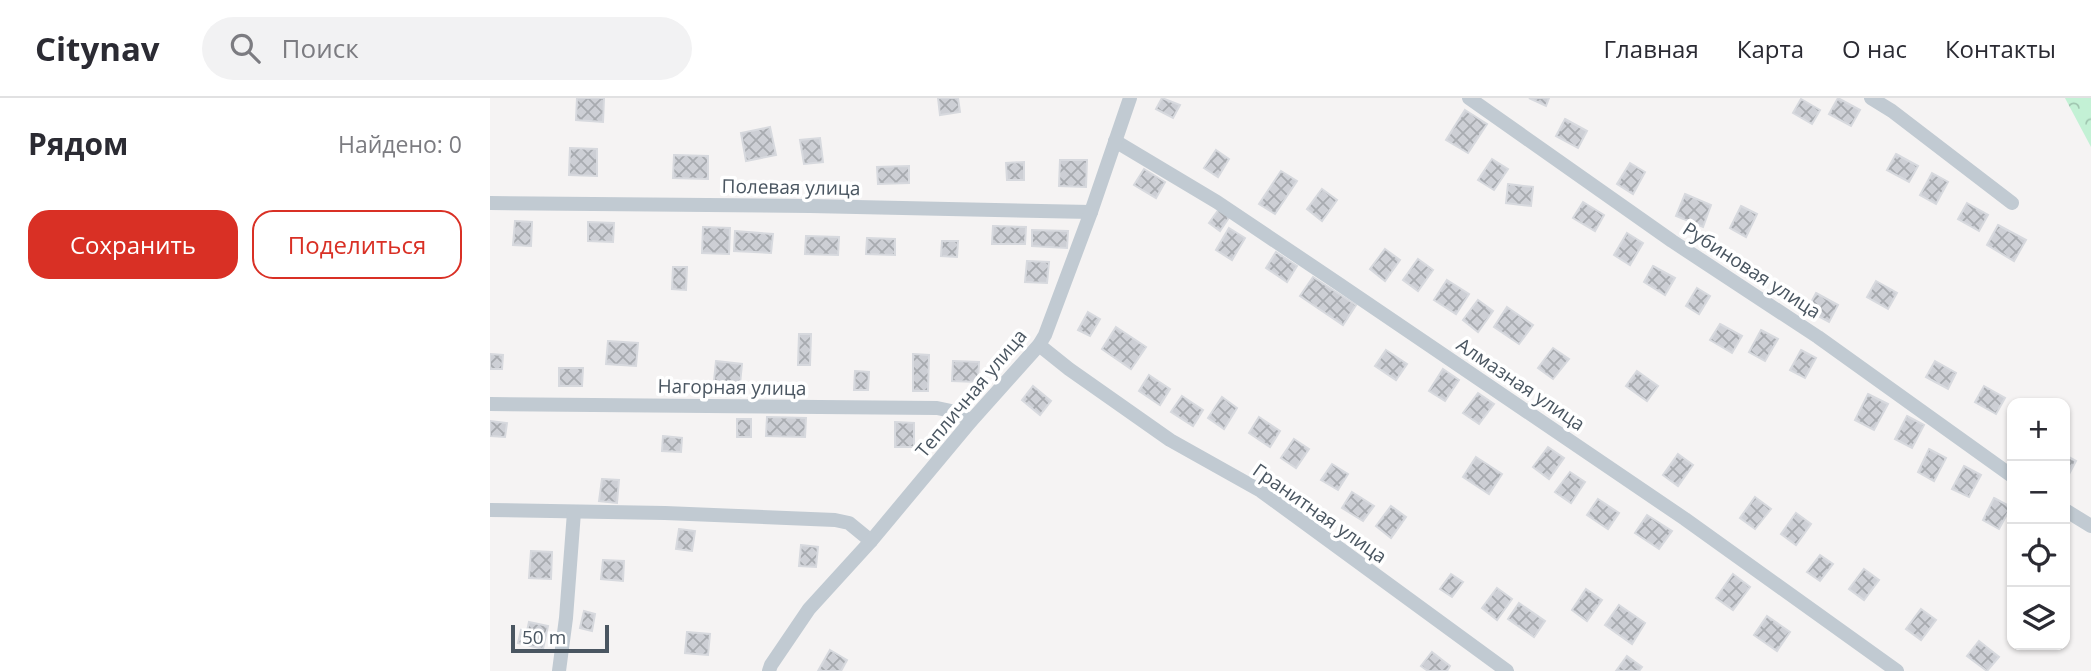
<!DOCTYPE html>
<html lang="ru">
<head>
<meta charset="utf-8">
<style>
	body { margin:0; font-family:"Open Sans",sans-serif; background:#f2f2f3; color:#2b2b33 }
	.controls { position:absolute; right:21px; bottom:21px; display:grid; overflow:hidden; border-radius:14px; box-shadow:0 2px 5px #0004 }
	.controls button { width:63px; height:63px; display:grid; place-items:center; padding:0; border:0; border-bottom:2px solid #e1e1e2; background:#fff; color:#2b2b33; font:35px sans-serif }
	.scale { position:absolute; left:21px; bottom:18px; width:98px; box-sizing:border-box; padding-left:7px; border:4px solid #4a5661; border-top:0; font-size:19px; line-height:24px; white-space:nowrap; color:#4a5661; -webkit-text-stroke:5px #fff; paint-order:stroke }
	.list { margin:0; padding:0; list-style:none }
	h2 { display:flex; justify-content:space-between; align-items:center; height:91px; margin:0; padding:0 28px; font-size:30px }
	h2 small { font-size:23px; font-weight:400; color:#7c7c81 }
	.actions { display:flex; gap:14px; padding:21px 28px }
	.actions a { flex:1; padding:16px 0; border:2px solid #d93025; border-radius:21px; text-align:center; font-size:24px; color:#d93025 }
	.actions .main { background:#d93025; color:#fff }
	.icon { flex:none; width:38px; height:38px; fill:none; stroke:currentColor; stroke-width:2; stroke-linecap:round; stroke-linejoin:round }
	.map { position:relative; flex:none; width:1601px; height:573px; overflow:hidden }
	header { display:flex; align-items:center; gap:42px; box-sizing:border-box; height:98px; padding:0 35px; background:#fff; border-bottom:2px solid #e1e1e2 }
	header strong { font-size:33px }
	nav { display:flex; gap:38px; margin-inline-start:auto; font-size:24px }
	.search { width:490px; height:63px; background:#f2f2f3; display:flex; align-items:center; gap:18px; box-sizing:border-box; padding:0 24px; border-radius:38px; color:#7c7c81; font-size:26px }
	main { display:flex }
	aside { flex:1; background:#fff }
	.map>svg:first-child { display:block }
	.forest { fill:url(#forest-crowns) }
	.building { fill:url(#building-cross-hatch); stroke:#d7d9de; stroke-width:2 }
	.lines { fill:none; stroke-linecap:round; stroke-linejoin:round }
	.street { stroke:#c1cad2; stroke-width:14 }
	.labels { text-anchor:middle; stroke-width:7; stroke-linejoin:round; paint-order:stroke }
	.street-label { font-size:19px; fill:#4a5661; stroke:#fff }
</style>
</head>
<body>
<header>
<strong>Citynav</strong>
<div class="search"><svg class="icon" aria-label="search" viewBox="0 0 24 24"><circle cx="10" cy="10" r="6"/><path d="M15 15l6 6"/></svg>Поиск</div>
<nav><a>Главная</a><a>Карта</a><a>О нас</a><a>Контакты</a></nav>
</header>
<main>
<aside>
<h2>Рядом<small>Найдено: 0</small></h2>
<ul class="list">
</ul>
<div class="actions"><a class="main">Сохранить</a><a>Поделиться</a></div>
</aside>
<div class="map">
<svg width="1601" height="573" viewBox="0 0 1601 573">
	<defs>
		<pattern id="forest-crowns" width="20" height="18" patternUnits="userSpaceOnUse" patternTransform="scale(1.75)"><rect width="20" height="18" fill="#c3f1d5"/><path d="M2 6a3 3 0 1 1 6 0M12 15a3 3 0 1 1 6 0" fill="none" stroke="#a0c6b0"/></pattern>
		<pattern id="building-cross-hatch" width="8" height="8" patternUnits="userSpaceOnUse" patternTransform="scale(1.75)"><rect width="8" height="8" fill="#cdcfd5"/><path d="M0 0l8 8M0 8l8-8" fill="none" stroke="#a8abb0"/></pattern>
	</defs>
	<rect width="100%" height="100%" fill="#f5f3f3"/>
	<polygon class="forest" points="1575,0 1601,0 1601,49"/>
	<g class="building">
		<polygon points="87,0 114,0 113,24 86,22"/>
		<polygon points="448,0 468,0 470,14 450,17"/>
		<polygon points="672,0 690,7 683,20 666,11"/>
		<polygon points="1039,0 1059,0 1056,8"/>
		<polygon points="1348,0 1370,12 1361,28 1339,16"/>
		<polygon points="1311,1 1330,12 1322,26 1303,15"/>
		<polygon points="975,12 997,26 978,55 956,42"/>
		<polygon points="1075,21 1097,33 1088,50 1066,38"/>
		<polygon points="280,29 286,57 256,63 251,35"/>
		<polygon points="330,40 333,64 314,66 310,42"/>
		<polygon points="80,50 107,51 107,78 79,77"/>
		<polygon points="726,52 739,61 728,79 714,70"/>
		<polygon points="1406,56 1428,68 1419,84 1397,72"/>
		<polygon points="184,57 218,58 218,81 183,80"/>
		<polygon points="1002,61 1018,71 1004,92 988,82"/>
		<polygon points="570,62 597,62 596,89 569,88"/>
		<polygon points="534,64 534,82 517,82 516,65"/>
		<polygon points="1140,65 1155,74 1143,96 1127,86"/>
		<polygon points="419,68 419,85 388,86 387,69"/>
		<polygon points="654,71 675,84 666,100 644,87"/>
		<polygon points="791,73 807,83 785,116 769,106"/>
		<polygon points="1442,75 1458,84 1446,106 1430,97"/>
		<polygon points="1018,86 1043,89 1041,108 1016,105"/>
		<polygon points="832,91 847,102 832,123 817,111"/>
		<polygon points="1195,96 1221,107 1213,129 1186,118"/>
		<polygon points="1093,104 1114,117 1105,133 1083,120"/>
		<polygon points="1477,105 1498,117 1489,133 1468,121"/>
		<polygon points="1251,108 1267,116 1256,139 1240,130"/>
		<polygon points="729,111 740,118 730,133 719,125"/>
		<polygon points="25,123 42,124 41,148 23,147"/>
		<polygon points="98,124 124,125 123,144 98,143"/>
		<polygon points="1508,127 1536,142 1524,163 1497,147"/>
		<polygon points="503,128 536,129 535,146 502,146"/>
		<polygon points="213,129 240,130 239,156 212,155"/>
		<polygon points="739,130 755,140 742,162 726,152"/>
		<polygon points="542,132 578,133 577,150 542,148"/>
		<polygon points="245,133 283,136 281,155 244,153"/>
		<polygon points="1137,135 1153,145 1140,167 1124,157"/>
		<polygon points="316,138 349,139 348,157 315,156"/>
		<polygon points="377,140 405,141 405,157 376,156"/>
		<polygon points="452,143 468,143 467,159 451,158"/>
		<polygon points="895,151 910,162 895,183 880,171"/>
		<polygon points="786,154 807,168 797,184 776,170"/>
		<polygon points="928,161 943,172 928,193 913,182"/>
		<polygon points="537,163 559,164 557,185 535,184"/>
		<polygon points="1163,168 1185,180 1175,197 1154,184"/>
		<polygon points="183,169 197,169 196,192 182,191"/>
		<polygon points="823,179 866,207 853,227 810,198"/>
		<polygon points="957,182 979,196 966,216 944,202"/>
		<polygon points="1386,183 1407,195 1398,211 1377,199"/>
		<polygon points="1207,190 1220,198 1209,216 1196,208"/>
		<polygon points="1326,195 1348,207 1339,224 1317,212"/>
		<polygon points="988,202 1003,213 988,234 973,222"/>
		<polygon points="1017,209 1043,227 1029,246 1004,229"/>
		<polygon points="598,214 610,221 600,238 588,232"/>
		<polygon points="1230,226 1252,238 1242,255 1220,242"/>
		<polygon points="626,229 656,249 641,271 612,251"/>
		<polygon points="1271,232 1288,241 1275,263 1259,254"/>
		<polygon points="309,236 321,236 320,267 308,267"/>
		<polygon points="118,243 148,245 146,268 116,266"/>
		<polygon points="1063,250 1079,261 1063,281 1048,270"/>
		<polygon points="896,252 917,266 906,282 885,268"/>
		<polygon points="1311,252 1326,260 1315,280 1300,272"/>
		<polygon points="0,256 13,257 12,271 0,271"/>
		<polygon points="423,256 439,257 438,293 423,293"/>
		<polygon points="226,263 252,266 250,286 224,283"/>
		<polygon points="463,263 489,264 488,284 462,283"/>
		<polygon points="1445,263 1466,275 1458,291 1436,279"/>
		<polygon points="69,270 93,270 92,288 69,288"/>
		<polygon points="953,271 969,282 955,303 939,293"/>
		<polygon points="365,273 379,274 378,292 364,292"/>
		<polygon points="1147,273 1168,288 1157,303 1136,288"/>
		<polygon points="659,277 680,291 670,307 649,293"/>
		<polygon points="543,288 561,303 550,317 532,302"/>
		<polygon points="1494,288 1515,300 1506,316 1485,304"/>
		<polygon points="988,295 1004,306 989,326 973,315"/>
		<polygon points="1378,296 1398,306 1384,332 1365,322"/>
		<polygon points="692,298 713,312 703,328 681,314"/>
		<polygon points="732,299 747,310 734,331 718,320"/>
		<polygon points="1417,318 1434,327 1422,350 1405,341"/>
		<polygon points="277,319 316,320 315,339 276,338"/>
		<polygon points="769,319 790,333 780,349 759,335"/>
		<rect x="247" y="321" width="14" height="18"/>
		<polygon points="0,323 17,325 15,339 0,338"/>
		<polygon points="405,324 424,325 424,349 405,349"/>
		<polygon points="173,338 192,340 191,354 172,353"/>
		<polygon points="804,341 819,351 806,370 791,360"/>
		<polygon points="1058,349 1074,360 1059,381 1043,369"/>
		<polygon points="1439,351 1456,360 1444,383 1428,374"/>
		<polygon points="1188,356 1203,367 1188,388 1173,377"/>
		<polygon points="1575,357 1586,363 1578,378 1575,375"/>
		<polygon points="986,359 1012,376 999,396 973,379"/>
		<polygon points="842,366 858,376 848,392 831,382"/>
		<polygon points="1474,368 1491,377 1479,399 1462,391"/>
		<polygon points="1080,374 1095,384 1081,405 1065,394"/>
		<polygon points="112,381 129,382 127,405 109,403"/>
		<polygon points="862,394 884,408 873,423 852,410"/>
		<polygon points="1265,399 1281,411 1265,431 1250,420"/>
		<polygon points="1504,400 1521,409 1509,431 1493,422"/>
		<polygon points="1108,401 1129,415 1118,431 1097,417"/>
		<polygon points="901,408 916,419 901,440 886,428"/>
		<polygon points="1306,415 1321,426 1306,447 1291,436"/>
		<polygon points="1157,417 1182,433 1169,451 1145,435"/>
		<polygon points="189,431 205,433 202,453 186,451"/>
		<polygon points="311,447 328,449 326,469 309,468"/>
		<polygon points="41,453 62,454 61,481 39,480"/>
		<polygon points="1330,457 1343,466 1330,483 1317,474"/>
		<polygon points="113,462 134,463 133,483 111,481"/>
		<polygon points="1374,471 1389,482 1374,502 1359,491"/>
		<polygon points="961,476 973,484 962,499 950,491"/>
		<polygon points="1243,476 1260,489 1243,512 1226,500"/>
		<polygon points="1007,490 1022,501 1007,522 992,510"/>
		<polygon points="1096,491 1112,502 1097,523 1082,512"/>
		<polygon points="1029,505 1055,523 1044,539 1018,521"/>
		<polygon points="1129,507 1155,525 1142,546 1115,527"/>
		<polygon points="1431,511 1446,522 1431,542 1416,531"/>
		<polygon points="94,513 105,516 102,533 90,530"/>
		<polygon points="1277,518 1300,534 1287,553 1264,537"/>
		<polygon points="39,524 58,528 53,551 28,545 31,532 37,533"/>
		<polygon points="197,534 220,536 218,557 195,555"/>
		<polygon points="1489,543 1509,559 1497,573 1477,558"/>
		<polygon points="340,552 357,562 351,573 328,573"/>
		<polygon points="942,554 960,568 957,573 938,573 931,568"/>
		<polygon points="1137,558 1152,569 1149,573 1126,573"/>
	</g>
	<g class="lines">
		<g class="street">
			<polyline points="979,0 1182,143 1328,239 1522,378"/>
			<polyline points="1381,0 1402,13 1522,105"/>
			<polyline points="625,43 727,104 849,186 1195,421 1407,573"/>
			<polyline points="0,105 320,108 601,114"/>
			<polyline points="549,247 579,271 680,342 771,393 1017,573"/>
			<polyline points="0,306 447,310 466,314 481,323"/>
			<polyline points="0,412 175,415 345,422 359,425 381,443"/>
			<polyline points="1575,412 1601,428"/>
			<polyline points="69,573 76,520 84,414"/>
			<polyline points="279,573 281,567 319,511 381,443 481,323 549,247 555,237 601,114 640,0"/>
		</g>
	</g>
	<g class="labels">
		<g class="street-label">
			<text transform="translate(301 89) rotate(1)" y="7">Полевая улица</text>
			<text transform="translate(1262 172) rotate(33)" y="7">Рубиновая улица</text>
			<text transform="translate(1031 286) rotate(34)" y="7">Алмазная улица</text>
			<text transform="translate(242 289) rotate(1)" y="7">Нагорная улица</text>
			<text transform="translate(481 295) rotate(-50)" y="7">Тепличная улица</text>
			<text transform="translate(830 415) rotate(35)" y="7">Гранитная улица</text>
		</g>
	</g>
</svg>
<div class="controls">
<button>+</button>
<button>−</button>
<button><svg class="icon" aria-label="locate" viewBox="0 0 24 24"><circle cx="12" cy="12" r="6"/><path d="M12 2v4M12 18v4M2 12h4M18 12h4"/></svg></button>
<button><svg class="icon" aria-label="layers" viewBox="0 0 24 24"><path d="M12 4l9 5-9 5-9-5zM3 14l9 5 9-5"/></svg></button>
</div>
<div class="scale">50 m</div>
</div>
</main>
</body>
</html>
